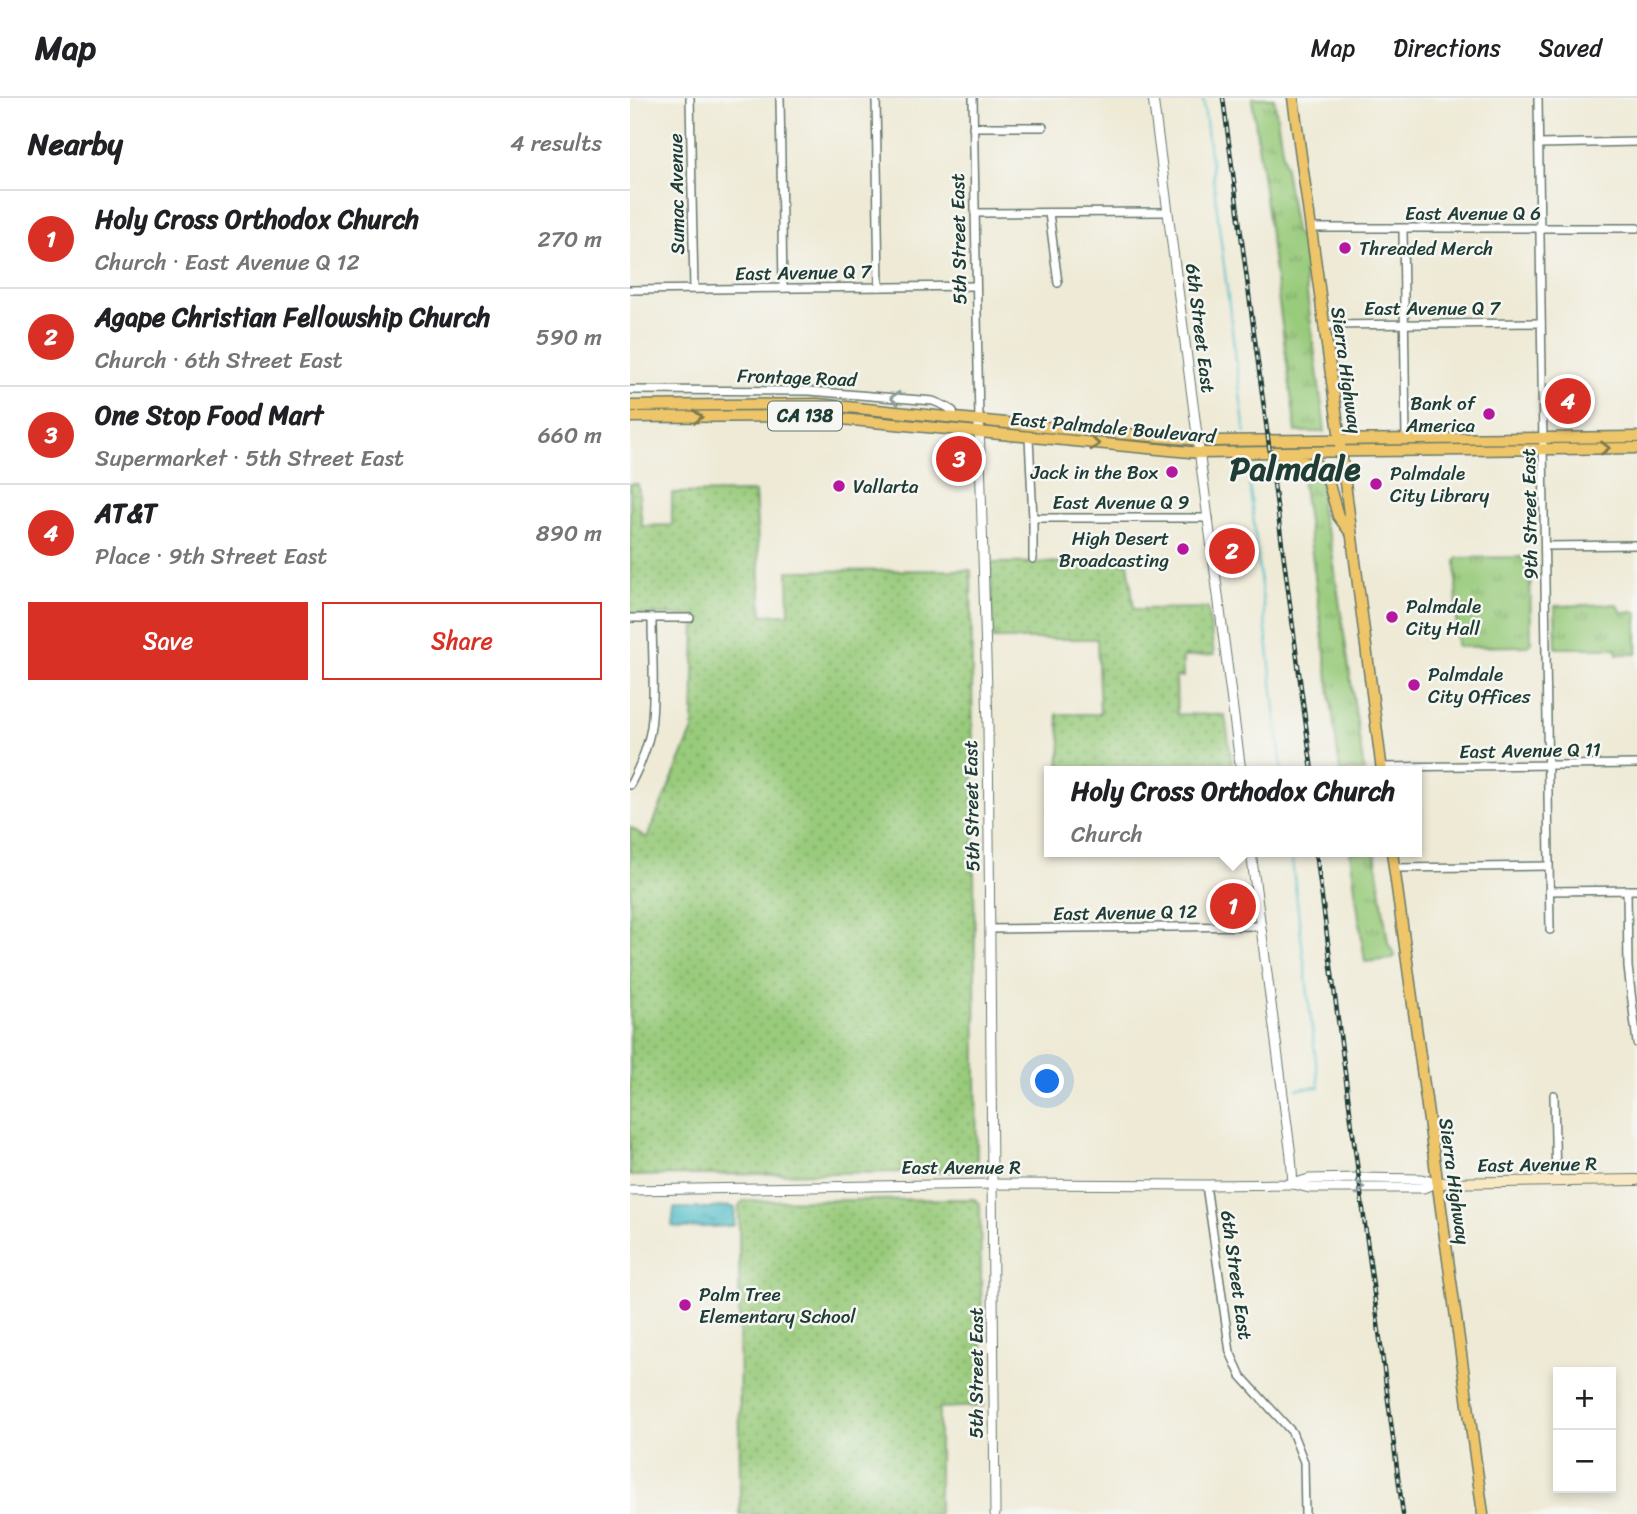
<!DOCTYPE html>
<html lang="en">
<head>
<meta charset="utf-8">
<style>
	body { margin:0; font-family:Sriracha,sans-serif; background:#f6f6f6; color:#202124 }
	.controls { position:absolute; right:21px; bottom:21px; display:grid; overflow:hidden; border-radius:0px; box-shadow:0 4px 10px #0003 }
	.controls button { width:63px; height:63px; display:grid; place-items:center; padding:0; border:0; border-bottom:2px solid #e0e0e0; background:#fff; color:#202124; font:35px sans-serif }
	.you { position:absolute; left:418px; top:984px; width:24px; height:24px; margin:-18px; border:5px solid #fff; border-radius:50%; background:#1a73e8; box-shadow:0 0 0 10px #1a73e833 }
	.badge { display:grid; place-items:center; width:46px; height:46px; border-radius:50%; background:#d93025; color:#fff; font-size:23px; font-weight:700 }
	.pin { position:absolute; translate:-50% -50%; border:4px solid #fff; box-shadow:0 2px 7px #0006 }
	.popup { position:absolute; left:414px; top:668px; width:378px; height:91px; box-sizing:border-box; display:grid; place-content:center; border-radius:0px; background:#fff; filter:drop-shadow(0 2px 5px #0005); font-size:23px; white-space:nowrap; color:#757577 }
	.popup b { font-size:26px; color:#202124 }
	.popup::after { content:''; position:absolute; left:50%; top:100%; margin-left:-14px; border:14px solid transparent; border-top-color:#fff }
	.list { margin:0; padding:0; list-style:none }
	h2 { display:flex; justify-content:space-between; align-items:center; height:91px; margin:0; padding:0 28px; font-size:30px }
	h2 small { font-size:23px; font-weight:400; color:#757577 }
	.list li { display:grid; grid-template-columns:46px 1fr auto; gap:21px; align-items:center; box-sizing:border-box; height:98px; padding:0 28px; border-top:2px solid #e0e0e0 }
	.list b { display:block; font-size:26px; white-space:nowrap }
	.list p { margin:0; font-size:23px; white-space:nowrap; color:#757577 }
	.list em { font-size:23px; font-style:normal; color:#757577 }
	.actions { display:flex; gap:14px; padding:21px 28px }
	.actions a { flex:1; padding:16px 0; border:2px solid #d93025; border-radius:0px; text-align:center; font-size:24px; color:#d93025 }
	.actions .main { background:#d93025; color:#fff }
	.map { position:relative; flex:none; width:1007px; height:1416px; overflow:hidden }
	header { display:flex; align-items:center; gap:42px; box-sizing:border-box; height:98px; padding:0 35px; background:#fff; border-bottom:2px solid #e0e0e0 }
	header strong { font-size:33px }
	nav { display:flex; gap:38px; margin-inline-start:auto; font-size:24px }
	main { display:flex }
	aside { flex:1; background:#fff }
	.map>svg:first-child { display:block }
	.grass { fill:url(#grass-dots); stroke:#5c8458; stroke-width:2 }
	.park { fill:url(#park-tufts); stroke:#5c8458; stroke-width:2 }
	.water { fill:url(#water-ripples); stroke:#367c7d; stroke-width:2 }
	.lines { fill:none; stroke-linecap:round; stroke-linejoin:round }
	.stream { stroke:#4ebcc6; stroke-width:2 }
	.minor-casing { stroke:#677a6d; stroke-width:10 }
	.tertiary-casing { stroke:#677a6d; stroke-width:11 }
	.secondary-casing { stroke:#677a6d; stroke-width:12 }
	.primary-casing { stroke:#677a6d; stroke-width:13 }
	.trunk-casing { stroke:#677a6d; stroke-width:13 }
	.minor { stroke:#fff; stroke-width:7 }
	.tertiary { stroke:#fff; stroke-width:9 }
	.secondary { stroke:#f8e8c3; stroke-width:10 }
	.primary { stroke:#eec569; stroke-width:10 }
	.trunk { stroke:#eec569; stroke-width:10 }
	.rail-casing { stroke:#1f3d34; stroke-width:4.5 }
	.rail { stroke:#f6f6f2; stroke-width:2; stroke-dasharray:5; stroke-linecap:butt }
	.oneway { stroke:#8f9e9a }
	.oneway2 { stroke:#7c7a4c }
	.poi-dot { fill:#b5179e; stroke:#f6f6f2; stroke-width:2.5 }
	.labels { text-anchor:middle; stroke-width:5; stroke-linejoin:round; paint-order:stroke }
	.shield { fill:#f6f6f2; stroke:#60746d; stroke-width:2 }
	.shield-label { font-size:18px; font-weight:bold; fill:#1f3d34 }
	.street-label { font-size:19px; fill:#1f3d34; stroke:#f6f6f2 }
	.poi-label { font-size:19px; fill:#1f3d34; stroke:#f6f6f2; text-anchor:start }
	.town-label { font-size:33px; font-weight:bold; fill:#1f3d34; stroke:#f6f6f2 }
</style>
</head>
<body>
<header>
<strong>Map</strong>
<nav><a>Map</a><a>Directions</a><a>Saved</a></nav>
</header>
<main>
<aside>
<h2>Nearby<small>4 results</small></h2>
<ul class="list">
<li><span class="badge">1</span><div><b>Holy Cross Orthodox Church</b><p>Church · East Avenue Q 12</p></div><em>270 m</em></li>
<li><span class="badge">2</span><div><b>Agape Christian Fellowship Church</b><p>Church · 6th Street East</p></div><em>590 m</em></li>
<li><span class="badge">3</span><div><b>One Stop Food Mart</b><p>Supermarket · 5th Street East</p></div><em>660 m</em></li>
<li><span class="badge">4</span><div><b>AT&amp;T</b><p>Place · 9th Street East</p></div><em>890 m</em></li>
</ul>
<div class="actions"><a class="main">Save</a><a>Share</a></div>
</aside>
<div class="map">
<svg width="1007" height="1416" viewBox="0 0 1007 1416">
	<defs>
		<pattern id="grass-dots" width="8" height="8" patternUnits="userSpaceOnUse" patternTransform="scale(1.75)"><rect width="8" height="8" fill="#99cb7b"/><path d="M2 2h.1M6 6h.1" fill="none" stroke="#7ca666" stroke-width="1.8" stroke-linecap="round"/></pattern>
		<pattern id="park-tufts" width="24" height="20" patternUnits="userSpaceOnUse" patternTransform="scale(1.75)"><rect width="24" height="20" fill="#99cb7b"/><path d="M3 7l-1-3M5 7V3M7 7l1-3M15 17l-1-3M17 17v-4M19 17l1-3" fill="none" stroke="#7ca666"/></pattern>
		<pattern id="water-ripples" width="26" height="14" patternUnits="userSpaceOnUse" patternTransform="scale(1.75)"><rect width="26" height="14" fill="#4ebcc6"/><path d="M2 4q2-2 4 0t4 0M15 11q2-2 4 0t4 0" fill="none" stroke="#409aa2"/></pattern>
	</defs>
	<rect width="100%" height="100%" fill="#f6f6f2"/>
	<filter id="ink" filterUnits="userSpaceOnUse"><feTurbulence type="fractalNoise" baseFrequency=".0143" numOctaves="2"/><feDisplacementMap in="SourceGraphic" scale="14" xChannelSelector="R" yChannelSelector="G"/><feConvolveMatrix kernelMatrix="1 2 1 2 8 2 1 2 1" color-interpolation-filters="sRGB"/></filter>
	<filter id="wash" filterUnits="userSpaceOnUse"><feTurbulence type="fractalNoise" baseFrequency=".00686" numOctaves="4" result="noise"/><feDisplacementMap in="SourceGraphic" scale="28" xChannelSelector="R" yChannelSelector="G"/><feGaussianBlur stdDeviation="1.57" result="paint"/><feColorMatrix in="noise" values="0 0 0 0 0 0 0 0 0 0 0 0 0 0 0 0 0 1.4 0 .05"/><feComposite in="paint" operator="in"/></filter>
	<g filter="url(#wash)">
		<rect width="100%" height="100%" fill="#eeead6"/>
		<g class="grass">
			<polygon points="0,386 8,386 12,428 42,427 42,395 125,394 132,517 159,516 158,473 341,472 347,1073 0,1078 0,729 17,740 63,632 65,518 0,516"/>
			<polygon points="498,464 504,511 578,510 584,557 553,559 553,579 546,579 547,616 595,617 603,673 429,673 431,644 427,616 470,616 467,541 363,541 361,465"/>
			<polygon points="344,1101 350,1106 353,1308 309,1310 309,1416 110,1416 109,1108 113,1103"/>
		</g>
		<g class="park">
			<polygon points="622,0 644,0 665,134 673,143 677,173 674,174 695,332 694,334 666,334"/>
			<polygon points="671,371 681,371 690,380 692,392 690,409 694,427 700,440 734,673 710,673"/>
			<polygon points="897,459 900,463 901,545 897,548 829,549 827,546 826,463 828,460"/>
			<polygon points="986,506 992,514 1007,514 1007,556 987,556 986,550 926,550 925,508"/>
			<polygon points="720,754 745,754 758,845 765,858 761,861 735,864"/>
		</g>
		<polygon class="water" points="99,1108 105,1110 104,1127 101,1128 51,1130 42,1128 44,1111 45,1110 81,1110"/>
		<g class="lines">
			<g class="stream">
				<polyline points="573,0 615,335"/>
				<polyline points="617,365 652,673"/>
				<polyline points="661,754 689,989 666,991"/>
			</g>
		</g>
	</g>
	<g filter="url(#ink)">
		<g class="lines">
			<g class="minor-casing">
				<g id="minor">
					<polyline points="60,0 64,191"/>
					<polyline points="150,0 153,190"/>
					<polyline points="246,0 249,189"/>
					<polyline points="343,0 349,323"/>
					<polyline points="908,0 920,832"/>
					<polyline points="343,29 413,29"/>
					<polyline points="909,46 1007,44"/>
					<polyline points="345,115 538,114"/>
					<polyline points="419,115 428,185"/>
					<polyline points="680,130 1007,130"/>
					<polyline points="773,131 776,342"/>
					<polyline points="0,192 346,188"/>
					<polyline points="693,227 911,225"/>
					<polyline points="0,292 179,293 303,303 315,308 323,313 325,321"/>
					<polyline points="399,340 403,420 403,461"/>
					<polyline points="403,420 579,420"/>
					<polyline points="915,448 1007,447"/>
					<polyline points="0,520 60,520"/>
					<polyline points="751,669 1007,666"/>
					<path d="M0,687C11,666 21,642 22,619C25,586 22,552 22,520"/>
					<polyline points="764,770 918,768"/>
					<polyline points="997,792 998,869 1007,945"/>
					<polyline points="919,793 1007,792"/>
					<polyline points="360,831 631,828"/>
					<polyline points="924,997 926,1084"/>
					<polyline points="576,1087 600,1254 611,1278 662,1334 674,1364 675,1416"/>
				</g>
			</g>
			<g class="tertiary-casing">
				<g id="tertiary">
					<polyline points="523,0 611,673"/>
					<polyline points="349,323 358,627 365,1416"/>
					<polyline points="621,754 661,1058 663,1086"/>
					<polyline points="664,1086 679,1090 793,1090 806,1085"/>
					<polyline points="0,1092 362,1086 576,1087 663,1086 679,1081 729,1080 791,1081 807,1085"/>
				</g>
			</g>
			<g class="secondary-casing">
				<polyline id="secondary" points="807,1085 1007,1082"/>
			</g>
			<g class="primary-casing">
				<polyline id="primary" points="663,0 710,342"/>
			</g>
			<g class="trunk-casing">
				<g id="trunk">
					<polyline points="0,308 187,306 436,331 581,343 1007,339"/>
					<polyline points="0,319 180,318 570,355 1007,350"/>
					<polyline points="710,346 752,673"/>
					<polyline points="649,356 660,362 686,366 691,370 697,379 708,418 720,434"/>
					<polyline points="762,754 853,1416"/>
				</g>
			</g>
			<use href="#minor" class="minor"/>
			<use href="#tertiary" class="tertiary"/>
			<use href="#secondary" class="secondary"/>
			<use href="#primary" class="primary"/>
			<use href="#trunk" class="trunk"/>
			<g class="rail-casing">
				<g id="rail">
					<polyline points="593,0 682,673"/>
					<polyline points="686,754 773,1416"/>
				</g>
			</g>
			<use href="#rail" class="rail"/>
		</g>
		<defs><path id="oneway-chevron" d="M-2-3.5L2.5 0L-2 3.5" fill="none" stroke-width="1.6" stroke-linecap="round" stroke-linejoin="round" transform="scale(1.75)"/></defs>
		<g class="oneway">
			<use href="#oneway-chevron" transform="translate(265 300) rotate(-175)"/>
			<use href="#oneway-chevron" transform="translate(730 1090)"/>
		</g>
		<g class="oneway2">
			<use href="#oneway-chevron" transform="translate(68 319) rotate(-1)"/>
			<use href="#oneway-chevron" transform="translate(465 346) rotate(5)"/>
			<use href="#oneway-chevron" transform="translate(975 350)"/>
		</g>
	</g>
	<g class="poi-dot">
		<circle cx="715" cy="150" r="7"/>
		<circle cx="859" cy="316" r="7"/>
		<circle cx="542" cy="374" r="7"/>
		<circle cx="746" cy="386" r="7"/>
		<circle cx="209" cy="388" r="7"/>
		<circle cx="553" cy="451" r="7"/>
		<circle cx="762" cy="519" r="7"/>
		<circle cx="784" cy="587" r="7"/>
		<circle cx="55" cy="1207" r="7"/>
	</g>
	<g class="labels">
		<rect class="shield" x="138" y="303.5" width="74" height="29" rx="5"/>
		<g class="shield-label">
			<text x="175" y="324">CA 138</text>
		</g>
		<g class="street-label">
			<text transform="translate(46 96) rotate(-91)" y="7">Sumac Avenue</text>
			<text x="843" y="122">East Avenue Q 6</text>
			<text transform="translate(328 141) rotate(-91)" y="7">5th Street East</text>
			<text transform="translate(173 174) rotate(-1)" y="7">East Avenue Q 7</text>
			<text x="802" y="217">East Avenue Q 7</text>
			<text transform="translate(571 230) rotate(83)" y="7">6th Street East</text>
			<text transform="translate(717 272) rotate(82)" y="7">Sierra Highway</text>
			<text transform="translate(167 279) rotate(2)" y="7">Frontage Road</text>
			<text transform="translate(483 329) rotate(5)" y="7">East Palmdale Boulevard</text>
			<text x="491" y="411">East Avenue Q 9</text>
			<text transform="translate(899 416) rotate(-91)" y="7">9th Street East</text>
			<text transform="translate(900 652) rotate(-1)" y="7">East Avenue Q 11</text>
			<text transform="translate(341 708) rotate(-91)" y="7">5th Street East</text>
			<text transform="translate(495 814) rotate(-1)" y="7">East Avenue Q 12</text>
			<text transform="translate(907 1066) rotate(-1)" y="7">East Avenue R</text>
			<text x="331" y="1076">East Avenue R</text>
			<text transform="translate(825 1083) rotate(82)" y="7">Sierra Highway</text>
			<text transform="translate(607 1177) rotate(82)" y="7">6th Street East</text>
			<text transform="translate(346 1275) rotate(-90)" y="7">5th Street East</text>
		</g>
		<g class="poi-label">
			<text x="729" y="157">Threaded Merch</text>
			<text x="845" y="312" text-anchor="end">Bank of<tspan x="845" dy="22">America</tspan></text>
			<text x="528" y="381" text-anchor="end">Jack in the Box</text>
			<text x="760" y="382">Palmdale<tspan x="760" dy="22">City Library</tspan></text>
			<text x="223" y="395">Vallarta</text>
			<text x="539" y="447" text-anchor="end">High Desert<tspan x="539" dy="22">Broadcasting</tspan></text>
			<text x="776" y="515">Palmdale<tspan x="776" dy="22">City Hall</tspan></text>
			<text x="798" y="583">Palmdale<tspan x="798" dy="22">City Offices</tspan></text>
			<text x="69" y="1203">Palm Tree<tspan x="69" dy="22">Elementary School</tspan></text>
		</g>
		<g class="town-label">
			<text x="665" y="382">Palmdale</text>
		</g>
	</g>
</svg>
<div class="controls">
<button>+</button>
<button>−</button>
</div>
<div class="you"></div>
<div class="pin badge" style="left:603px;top:808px">1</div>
<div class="popup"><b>Holy Cross Orthodox Church</b>Church</div>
<div class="pin badge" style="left:602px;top:453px">2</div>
<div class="pin badge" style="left:329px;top:361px">3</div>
<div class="pin badge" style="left:938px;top:303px">4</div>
</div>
</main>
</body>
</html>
